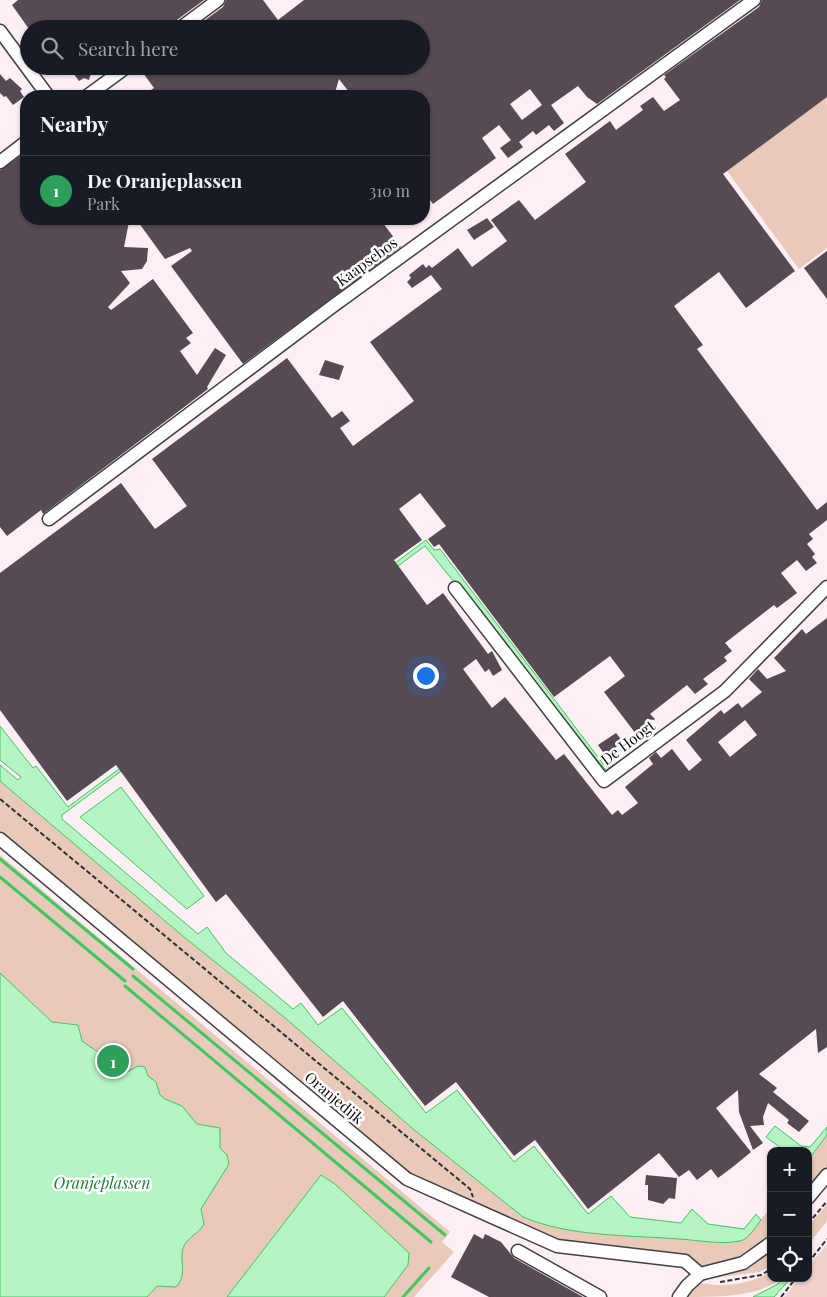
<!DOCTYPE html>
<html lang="en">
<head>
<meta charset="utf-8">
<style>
	body { margin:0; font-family:"Playfair Display",serif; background:#242831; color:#f1f3f6 }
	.controls { position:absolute; right:15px; bottom:15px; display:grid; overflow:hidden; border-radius:10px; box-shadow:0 1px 4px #0004 }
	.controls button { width:45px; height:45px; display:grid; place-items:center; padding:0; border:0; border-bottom:1px solid #363941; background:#171b24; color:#f1f3f6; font:25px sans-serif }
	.you { position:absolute; left:425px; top:675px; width:18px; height:18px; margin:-12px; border:4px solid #fff; border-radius:50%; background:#1a73e8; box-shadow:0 0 0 8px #1a73e833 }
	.badge { display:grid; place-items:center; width:32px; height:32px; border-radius:50%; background:#ea580c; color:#fff; font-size:16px; font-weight:700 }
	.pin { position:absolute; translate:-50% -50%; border:2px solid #fff; box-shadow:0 1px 5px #0006 }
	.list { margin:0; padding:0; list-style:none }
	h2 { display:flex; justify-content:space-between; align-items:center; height:65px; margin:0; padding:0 20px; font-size:21px }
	h2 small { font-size:16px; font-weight:400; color:#9ea1a6 }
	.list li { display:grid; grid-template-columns:32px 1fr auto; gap:15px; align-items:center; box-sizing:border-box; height:70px; padding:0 20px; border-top:1px solid #363941 }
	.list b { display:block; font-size:19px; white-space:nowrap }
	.list p { margin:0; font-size:16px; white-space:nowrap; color:#9ea1a6 }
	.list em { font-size:16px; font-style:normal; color:#9ea1a6 }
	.icon { flex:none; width:28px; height:28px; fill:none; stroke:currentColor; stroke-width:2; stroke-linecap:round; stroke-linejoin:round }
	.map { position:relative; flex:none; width:827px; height:1297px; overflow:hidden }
	.search { position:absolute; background:#171b24; box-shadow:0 1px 4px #0004; left:20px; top:20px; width:410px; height:55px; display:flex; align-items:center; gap:12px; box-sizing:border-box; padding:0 18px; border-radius:28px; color:#9ea1a6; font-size:19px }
	.panel { position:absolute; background:#171b24; box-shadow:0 1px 4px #0004; left:20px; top:90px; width:410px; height:135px; border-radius:20px }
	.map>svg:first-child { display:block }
	.green { fill:#e8c9ba }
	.pitch { fill:#efd2cb }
	.water { fill:#b5f4c3; stroke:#3fc861 }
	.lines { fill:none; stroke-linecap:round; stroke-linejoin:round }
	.stream { stroke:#3fc861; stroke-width:3 }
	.building { fill:#564a53; fill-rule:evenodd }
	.minor-casing { stroke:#414141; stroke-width:15 }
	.path { stroke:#303030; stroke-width:2; stroke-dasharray:5 2.5; stroke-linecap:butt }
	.minor { stroke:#fff; stroke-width:12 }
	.labels { text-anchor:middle; stroke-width:5; stroke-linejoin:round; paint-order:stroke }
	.street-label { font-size:15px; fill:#0e0e0e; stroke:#fff }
	.water-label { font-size:16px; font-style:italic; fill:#1a8639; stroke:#fff }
</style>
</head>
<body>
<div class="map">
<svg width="827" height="1297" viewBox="0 0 827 1297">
	<rect width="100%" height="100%" fill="#feeff4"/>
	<g class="green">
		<polygon points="827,96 827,248 799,269 727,171"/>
		<polygon points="0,781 184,937 284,1017 412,1128 523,1217 746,1238 771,1207 771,1239 746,1258 707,1269 681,1257 565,1243 413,1180 0,837"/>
		<polygon points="0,855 450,1232 442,1242 454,1252 414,1297 0,1297"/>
		<polygon points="827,1135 827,1171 808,1194 808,1160"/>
		<polygon points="827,1204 827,1221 808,1245 808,1227"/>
		<polygon points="771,1249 771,1265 760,1272 713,1278 712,1276 752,1265"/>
		<path d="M771,1272V1278H782C760,1297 717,1297 687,1297L692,1285C702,1282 707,1284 716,1285C733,1286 756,1281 771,1272Z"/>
	</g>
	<polygon class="pitch" points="827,1244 827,1297 784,1297 799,1278 808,1278 808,1267"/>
	<g class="water">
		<path d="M426,540L434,550L440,549L604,765L609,768L628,755L630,756L611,769L606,770L602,766L425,546L62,815V819L198,934L207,927L226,953L293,1009L301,1003L318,1025L342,1008L426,1113L457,1090L514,1162L534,1146L588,1214L611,1196L630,1217L681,1223L692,1209L708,1224L744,1229L756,1214L761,1220C756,1226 749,1239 740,1241C721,1245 697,1240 679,1239C628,1235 570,1237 523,1217L412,1128L284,1017L184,937L0,781V765L18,780L21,777L0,760V726L33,768L36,766L68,807Z"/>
		<polygon points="121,787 204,896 187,909 80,817"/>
		<path d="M0,973L52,1022L78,1025L82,1041L127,1072L138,1066L145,1067L148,1076L156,1082L160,1095L165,1099L182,1106L197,1124L220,1128V1148L227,1155L229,1164L201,1209L204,1224C199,1234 187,1237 183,1248C179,1262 188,1274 176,1287L157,1286L147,1297H0Z"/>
		<polygon points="775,1126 801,1146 810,1147 827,1127 827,1135 808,1160 808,1151 785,1151 766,1137"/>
		<polygon points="321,1175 335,1184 409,1253 408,1265 384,1297 227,1297"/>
		<polygon points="782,1278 791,1278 774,1297 753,1297 778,1284"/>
	</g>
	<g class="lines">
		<g class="stream">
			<polyline points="0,859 133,969"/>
			<polyline points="0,877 125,981"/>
			<polyline points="133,976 445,1235"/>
			<polyline points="125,986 431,1242"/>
			<polyline points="403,1297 429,1268"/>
		</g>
	</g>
	<g class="building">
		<polygon points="18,0 204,0 174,22 171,29 29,29 12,5"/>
		<path d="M226,0H263L278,20L304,0H740L597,104L587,97L578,86L551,105L564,123L554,131L549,125L536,135L533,131L519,142L523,147L508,158L500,148L511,140L499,125L482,138L496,158L433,204L424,192V96H352L339,79L334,96H142L154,88L138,66H302L296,71L336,75L329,66H421V29H193L223,7ZM530,89L542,105L522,120L510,104Z"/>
		<path d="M762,0H827V97L723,174L795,271L746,308L719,272L674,306L703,345L697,349L817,510L827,502V520L809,534L813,539L807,544L815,554L812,557L817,563L806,571L797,560L781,573L797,593L777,608L774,605L725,643L732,651L724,657L727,661L703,679L708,684L695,694L687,685L650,714L655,719L636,734L604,692L625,676L610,656L554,697L439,544L434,547L428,539L446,526L420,493L399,509L422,540L394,560L427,605L443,593L488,654L492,651L502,670L493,676L489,669L485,672L476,659L463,669L492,708L505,697L556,760L564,754L612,815L618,810L622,815L638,803L625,787L653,764L649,758L656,752L661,758L672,749L689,771L702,760L686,740L721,710L724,714L738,703L742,708L762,692L749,679L758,669L767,679L786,671L774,658L802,629L806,634L827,618V1047L818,1053L816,1029L759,1074L777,1088L773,1092L809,1121L799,1132L787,1123L789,1120L768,1103L763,1117L764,1125L750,1126L763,1143L753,1150L739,1112L738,1090L716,1108L751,1152L734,1166L718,1178L711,1169L697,1180L689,1170L679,1177L659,1153L588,1209L535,1140L514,1156L456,1082L425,1106L343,1001L323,1017L226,894L216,902L116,765L67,801L0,710V573L121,483L155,529L187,506L152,459L287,358L332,418L342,411L350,421L340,428L353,446L414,401L370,342L442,289L431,275L412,288L407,282L411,278L409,275L423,264L426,268L429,265L432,268L458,248L472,267L507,241L491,220L519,200L535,220L586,182L565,154L610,121L616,130L643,110L640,106L653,97L664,111L680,100L664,79L666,77L664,75L759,7ZM745,720L757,735L730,757L718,742Z"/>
		<polygon points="68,66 93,66 89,80 84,78 79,81"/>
		<polygon points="0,74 6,81 10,78 22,89 20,91 24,97 13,105 6,96 4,97 0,93"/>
		<polygon points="26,152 26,219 108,219 129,222 124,247 148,248 147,261 142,269 121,271 130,283 108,307 111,310 153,279 193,333 186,338 191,343 180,351 197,375 215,348 226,355 207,387 208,389 43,514 41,510 7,536 0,527 0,170"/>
		<polygon points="487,218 494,227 474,240 467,230"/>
		<polygon points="136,219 380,219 401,247 243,364 171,266 192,251 190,248 165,259"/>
		<polygon points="827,251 827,299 804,268"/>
		<polygon points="325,360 344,366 339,380 319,375"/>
		<polygon points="616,733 623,742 605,755 598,745"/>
		<polygon points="646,1175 677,1178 675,1199 669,1198 663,1204 648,1200 648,1185 645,1185"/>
		<polygon points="474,1234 483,1239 485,1234 501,1242 514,1258 583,1297 489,1297 451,1277"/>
	</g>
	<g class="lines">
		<g class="minor-casing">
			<g id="minor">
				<polyline points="179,29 218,0"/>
				<polyline points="0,31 48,96"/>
				<polyline points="87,96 128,66"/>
				<polyline points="0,162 26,142"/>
				<polyline points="49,519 333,306 754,0"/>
				<polyline points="455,588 604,781 725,691 827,587"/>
				<polyline points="0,839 407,1179 557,1246 685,1261 700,1274"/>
				<polyline points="808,1198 827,1175"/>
				<polyline points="518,1251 600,1297"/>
				<polyline points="679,1297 687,1286 700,1274 743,1263 771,1243"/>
			</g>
		</g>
		<g class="path">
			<polyline points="0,799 470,1189 473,1197"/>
			<polyline points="808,1224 827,1201"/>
			<polyline points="808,1263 827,1239"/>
			<polyline points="720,1282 761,1275 771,1269"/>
			<polyline points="781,1297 796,1278"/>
		</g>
		<use href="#minor" class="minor"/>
	</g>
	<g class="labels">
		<g class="street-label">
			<text transform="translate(367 262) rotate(-36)" y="5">Kaapsebos</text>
			<text transform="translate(628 743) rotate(-37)" y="5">De Hoogt</text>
			<text transform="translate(334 1098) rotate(40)" y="5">Oranjedijk</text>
		</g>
		<g class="water-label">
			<text x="102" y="1189">Oranjeplassen</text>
		</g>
	</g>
</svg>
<div class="controls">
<button>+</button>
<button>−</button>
<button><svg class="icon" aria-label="locate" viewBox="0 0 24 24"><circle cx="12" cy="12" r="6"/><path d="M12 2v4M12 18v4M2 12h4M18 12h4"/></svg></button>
</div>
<div class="you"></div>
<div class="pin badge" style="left:113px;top:1061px;background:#2e9e5b">1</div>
<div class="search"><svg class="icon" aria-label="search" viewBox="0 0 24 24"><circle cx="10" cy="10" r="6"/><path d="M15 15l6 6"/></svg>Search here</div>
<section class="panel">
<h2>Nearby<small></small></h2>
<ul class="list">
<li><span class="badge" style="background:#2e9e5b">1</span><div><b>De Oranjeplassen</b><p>Park</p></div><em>310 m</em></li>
</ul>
</section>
</div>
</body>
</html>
